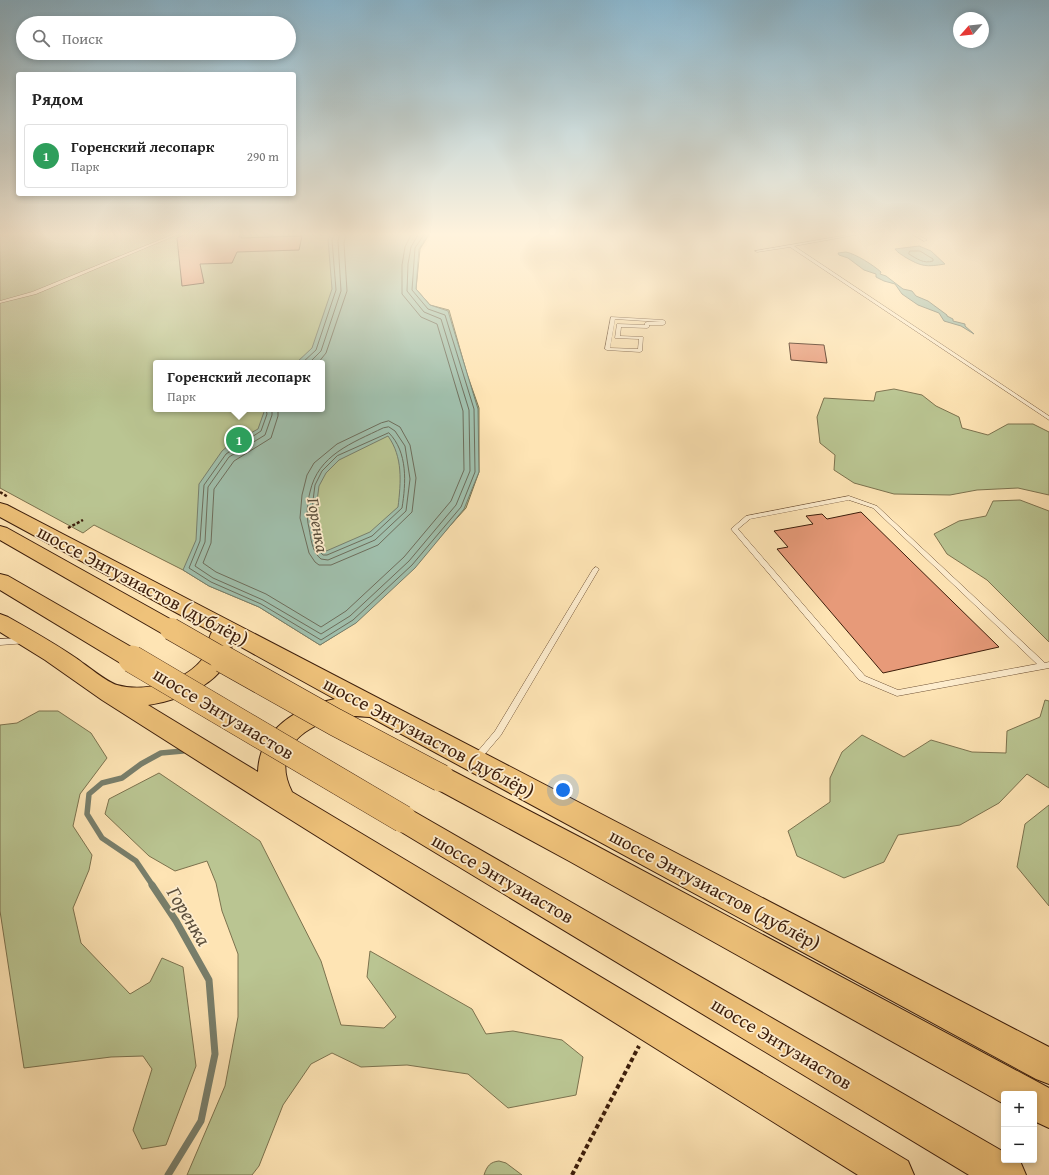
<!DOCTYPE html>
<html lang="ru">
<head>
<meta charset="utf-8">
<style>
	body { margin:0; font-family:"Gentium Book Plus",serif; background:#f6f6f6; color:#222 }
	.controls { position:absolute; right:12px; bottom:12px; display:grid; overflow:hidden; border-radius:4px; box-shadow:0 2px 6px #0003 }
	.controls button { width:36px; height:36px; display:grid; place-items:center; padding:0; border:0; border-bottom:1px solid #e0e0e0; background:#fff; color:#222; font:20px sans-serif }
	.compass { position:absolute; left:953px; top:12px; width:36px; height:36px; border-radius:50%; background:#fff; box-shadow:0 2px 6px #0003; rotate:243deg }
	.you { position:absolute; left:563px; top:790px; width:14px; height:14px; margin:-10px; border:3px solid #fff; border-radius:50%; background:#1a73e8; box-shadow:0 0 0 6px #1a73e833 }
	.badge { display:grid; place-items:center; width:26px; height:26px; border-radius:50%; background:#111827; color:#fff; font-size:13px; font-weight:700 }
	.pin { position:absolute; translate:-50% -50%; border:2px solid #fff; box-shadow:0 1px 4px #0006 }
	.popup { position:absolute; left:153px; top:360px; width:172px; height:52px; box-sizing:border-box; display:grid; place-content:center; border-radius:4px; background:#fff; filter:drop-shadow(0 1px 3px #0005); font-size:13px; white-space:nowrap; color:#767676 }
	.popup b { font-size:15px; color:#222 }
	.popup::after { content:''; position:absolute; left:50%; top:100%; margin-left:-8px; border:8px solid transparent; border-top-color:#fff }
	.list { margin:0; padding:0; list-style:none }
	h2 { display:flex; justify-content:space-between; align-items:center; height:52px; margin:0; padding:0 16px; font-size:17px }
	h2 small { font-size:13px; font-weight:400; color:#767676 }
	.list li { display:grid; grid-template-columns:26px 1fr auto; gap:12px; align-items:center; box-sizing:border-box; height:64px; margin:0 8px 8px; padding:0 8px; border:1px solid #e0e0e0; border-radius:4px }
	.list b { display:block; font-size:15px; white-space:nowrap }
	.list p { margin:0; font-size:13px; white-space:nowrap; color:#767676 }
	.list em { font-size:13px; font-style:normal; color:#767676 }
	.icon { flex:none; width:22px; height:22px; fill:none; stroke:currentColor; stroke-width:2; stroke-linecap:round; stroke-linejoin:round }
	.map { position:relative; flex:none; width:1049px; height:1175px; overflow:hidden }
	.search { position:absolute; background:#fff; box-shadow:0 2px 6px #0003; left:16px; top:16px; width:280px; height:44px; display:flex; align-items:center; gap:10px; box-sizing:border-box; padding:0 14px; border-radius:22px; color:#767676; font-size:15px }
	.panel { position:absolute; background:#fff; box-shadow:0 2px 6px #0003; left:16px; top:72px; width:280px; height:124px; border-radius:4px }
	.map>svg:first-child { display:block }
	.green { fill:#bac592; stroke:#7c724e; fill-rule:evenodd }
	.water { fill:#a0bfac; stroke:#787f6c; fill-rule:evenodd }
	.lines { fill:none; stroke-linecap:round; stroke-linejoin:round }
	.shore { stroke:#6e6e5c; stroke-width:1 }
	.stream-far1 { stroke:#787f6c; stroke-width:5.5 }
	.stream { stroke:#787f6c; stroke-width:7 }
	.building { fill:#e79a79; stroke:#3d1e0b }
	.lane-casing { stroke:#6d5035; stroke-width:1 }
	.primary-casing { stroke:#3d1e0b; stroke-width:2 }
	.highway-casing { stroke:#3d1e0b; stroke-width:2 }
	.path-far1 { stroke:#3d1e0b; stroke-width:2.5; stroke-dasharray:3 2; stroke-linecap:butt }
	.path { stroke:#3d1e0b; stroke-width:4; stroke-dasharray:4.5 3; stroke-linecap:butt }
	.lane { fill:#feedce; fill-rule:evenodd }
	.primary { fill:#efc27a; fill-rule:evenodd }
	.highway { fill:#efc27a; fill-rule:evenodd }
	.highway-bridge-far1-casing { stroke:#3d1e0b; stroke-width:23; stroke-linecap:butt }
	.highway-bridge-casing { stroke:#3d1e0b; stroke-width:28; stroke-linecap:butt }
	.highway-bridge-far1 { stroke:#efc27a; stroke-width:22 }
	.highway-bridge { stroke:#efc27a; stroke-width:27 }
	.labels { text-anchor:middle; stroke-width:3.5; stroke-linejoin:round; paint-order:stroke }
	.water-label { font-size:17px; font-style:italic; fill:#5b4e3b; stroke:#feedce }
	.near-street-label { font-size:19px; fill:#3d1e0b; stroke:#feedce }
	.near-water-label { font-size:20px; font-style:italic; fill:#5b4e3b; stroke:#feedce }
</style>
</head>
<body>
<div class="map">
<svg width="1049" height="1175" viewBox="0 0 1049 1175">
	<rect width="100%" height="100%" fill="#fee4b4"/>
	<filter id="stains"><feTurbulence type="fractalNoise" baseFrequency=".005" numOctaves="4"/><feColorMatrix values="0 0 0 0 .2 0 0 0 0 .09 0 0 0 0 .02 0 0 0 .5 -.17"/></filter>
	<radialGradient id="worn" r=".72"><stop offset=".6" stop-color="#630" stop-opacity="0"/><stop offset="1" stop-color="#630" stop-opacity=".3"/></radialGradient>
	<g class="green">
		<path d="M0,233H430L420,249L416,289L430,305L449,310L467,374L479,408V472L466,508L414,566L355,623L320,645L259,607L209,586L183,570L94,525L83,533L0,488ZM156,363H322V409H156Z"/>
		<polygon points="894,389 922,395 936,406 959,417 962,428 988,435 1008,424 1033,424 1049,432 1049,495 1018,488 977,490 950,495 894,494 854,483 834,470 835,455 820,443 817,417 824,398 874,401 876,392"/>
		<polygon points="1020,500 1049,511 1049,642 987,580 947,554 934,534 959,521 986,516 993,501"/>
		<polygon points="1045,700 1049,701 1049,788 1027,774 999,803 960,825 898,835 884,862 844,878 797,856 788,831 830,802 830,778 842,752 862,735 904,757 931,740 972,752 1006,753 1007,731 1040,717"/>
		<polygon points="39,711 58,711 91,733 107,758 80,794 73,826 92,855 89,870 73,908 81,943 130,994 150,982 162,958 183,967 196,1066 166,1145 142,1149 133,1130 152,1069 143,1056 111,1057 24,1068 0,911 0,725 17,723"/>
		<polygon points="159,773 260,841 321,961 341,1025 384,1028 396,1017 367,977 370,951 472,1009 486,1034 513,1031 562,1040 583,1057 576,1095 508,1108 468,1074 407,1065 361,1067 332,1053 311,1064 283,1105 259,1166 252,1175 187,1175 225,1086 238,1017 238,954 222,911 216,883 207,861 175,871 149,856 105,814 109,799"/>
		<polygon points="1049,805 1049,906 1017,867 1025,824"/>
		<path d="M499,1161L506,1163L522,1175H484C487,1166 490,1162 499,1161Z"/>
	</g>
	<g class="water">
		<path d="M332,233H430L419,249L416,289L430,305L448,311L478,409L479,472L464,509L415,568L356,623L320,645L259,607L209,586L183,570L196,540L199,484L222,451L229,445L258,429L264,412L262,409H322V363H296L312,348L332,289L328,239ZM388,436C403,457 401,482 398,507L370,532L324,552L315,516L319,486L326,473L339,460Z"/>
		<path d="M919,246L931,251L945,264C926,267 922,267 905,257C901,254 898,253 895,249Z"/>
		<path d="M846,252C856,254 873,265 881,272L880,274L886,276L903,289L912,291L916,296L928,301L947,315V316L953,319V321L965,324V326L974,334L961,326L944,321L939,313L918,305L902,294L895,284L884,281L876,277V274L864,270L848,258L839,255L838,253Z"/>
	</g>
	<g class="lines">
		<g class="shore">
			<path d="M910,251H920L933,259V261C924,264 917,259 909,254Z"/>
			<polyline points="302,363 316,350 336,290 332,240 335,233"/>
			<polyline points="309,363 321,351 341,291 338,241 340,233"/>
			<polyline points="318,363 326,353 347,291 344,243 346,233"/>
			<polyline points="266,409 267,414 261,431 226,454 204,485 200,541 189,568 211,582 261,604 321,640 353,620 412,565 461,507 475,472 474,409 445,315 428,309 412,290 415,248 425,233"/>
			<polyline points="272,409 272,415 265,435 229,457 208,487 205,542 195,566 213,578 263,600 321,634 350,616 409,561 456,505 470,471 469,410 441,319 424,312 407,291 408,264 411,247 419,233"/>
			<polyline points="278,409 278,416 271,438 234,461 214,489 211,543 203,563 216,572 266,594 321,627 346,611 404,557 451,501 464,470 463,411 437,324 421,317 402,294 402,265 405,247 412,233"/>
			<polygon points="389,421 400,427 410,445 416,478 412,512 378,545 331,565 319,565 315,562 309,553 300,518 302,495 307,475 314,463 337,444 381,423"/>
			<path d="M389,427L395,431L405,446L410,479L406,511L375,540L328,560L321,559C312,552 311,539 309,528C306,516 307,504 310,492C318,455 352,443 383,428Z"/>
			<path d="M389,433C408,452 406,483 402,508L372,536L327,555H323L320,552L311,516L315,485L322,471L337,456Z"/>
		</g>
		<polyline class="stream-far1" points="153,886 136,861 102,838 87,814 89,794 102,783 122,778 141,764 161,753 183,751"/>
		<polyline class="stream" points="152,885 176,921 209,980 215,1054 201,1121 168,1175"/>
	</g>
	<g class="building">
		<polygon points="188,233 242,233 239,237 242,237 241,238 302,236 299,250 237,252 232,263 200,264 204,283 182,286 177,238"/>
		<polygon points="789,343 824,345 827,363 791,360"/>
		<polygon points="861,512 999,647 883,673 777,549 788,547 774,531 813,524 806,516 822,514 827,519"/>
	</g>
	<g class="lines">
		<g class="lane-casing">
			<g id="lane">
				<polygon points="177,233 181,233 36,294 0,303 0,301 32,292"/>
				<polygon points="859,233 866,233 794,246 1049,416 1049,420 790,247 757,252 755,251"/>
				<polygon points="910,233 914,233 927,240 924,241"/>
				<path d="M611,317L663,320L665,321V324L663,325H649V327L647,328L621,327L620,336L643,337L642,351L640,352L607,350L605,349ZM615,319L661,322H647L645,323V325L617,324L615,338L639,339L638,349L610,348Z"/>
				<path d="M849,496L877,506L1045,663L1049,662V668L897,696L859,680L731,529L746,516ZM849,500L873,508L1037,664L898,690L865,676L738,529L750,519Z"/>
				<polygon points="596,567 599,569 501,735 479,761 476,762 473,761 472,759 473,757 495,731 593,569"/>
				<polygon points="24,638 27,639 28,641 27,643 0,645 0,639"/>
			</g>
		</g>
		<g class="primary-casing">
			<path id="primary" d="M0,503L7,505L1049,1047V1084L1036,1079L370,717C357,716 345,715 333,718C325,720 317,725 310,729C285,744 279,766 292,792L908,1161L914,1175H858L272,808L102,700L45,660L0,632V614L8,617C31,630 54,643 76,658C86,665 108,683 117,685C145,693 186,682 204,657C209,649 207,640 212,632L0,517ZM232,642L335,699C298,706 259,730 258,772L148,705C181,700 230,682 232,642Z"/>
		</g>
		<g class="highway-casing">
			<g id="highway">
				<polygon points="0,526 7,528 179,624 183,629 179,634 171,637 163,634 0,540"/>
				<polygon points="0,574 8,576 140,652 143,658 140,664 131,666 122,664 0,590"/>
				<polygon points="441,767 451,770 591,843 1049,1088 1049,1128 1034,1121 1034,1094 1004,1094 1004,1104 569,861 431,786 427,778 431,770"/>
				<polygon points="403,807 413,811 1004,1152 1004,1160 1020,1161 1026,1175 969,1175 393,827 389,819 393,811"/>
			</g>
		</g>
		<g class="path-far1">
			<polyline points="0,492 8,497"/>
			<polyline points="68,528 83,520"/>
		</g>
		<polyline class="path" points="572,1175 639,1046"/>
		<use href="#lane" class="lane"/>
		<use href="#primary" class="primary"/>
		<use href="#highway" class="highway"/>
		<g class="highway-bridge-far1-casing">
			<g id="highway-bridge-far1">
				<polyline points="171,629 225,660"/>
				<polyline points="131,658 134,660"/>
			</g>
		</g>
		<g class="highway-bridge-casing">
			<g id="highway-bridge">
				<polyline points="132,659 403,819"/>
				<polyline points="223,659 335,722 441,778"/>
			</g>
		</g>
		<use href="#highway-bridge-far1" class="highway-bridge-far1"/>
		<use href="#highway-bridge" class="highway-bridge"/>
	</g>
	<linearGradient id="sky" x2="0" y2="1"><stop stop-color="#8bb8d0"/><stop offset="0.59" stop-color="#fff3dd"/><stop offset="1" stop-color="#fff3dd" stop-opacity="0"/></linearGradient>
	<rect width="1049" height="397" fill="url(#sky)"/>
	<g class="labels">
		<g class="water-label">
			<text transform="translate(318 525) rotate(80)" y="6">Горенка</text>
		</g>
		<g class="near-street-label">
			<text transform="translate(143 585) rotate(28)" y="7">шоссе Энтузиастов (дублёр)</text>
			<text transform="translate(224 713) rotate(31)" y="7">шоссе Энтузиастов</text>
			<text transform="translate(429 737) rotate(28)" y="7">шоссе Энтузиастов (дублёр)</text>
			<text transform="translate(503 878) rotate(30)" y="7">шоссе Энтузиастов</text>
			<text transform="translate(715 889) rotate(28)" y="7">шоссе Энтузиастов (дублёр)</text>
			<text transform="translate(782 1043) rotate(31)" y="7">шоссе Энтузиастов</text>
		</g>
		<g class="near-water-label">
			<text transform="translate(189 916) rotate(59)" y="7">Горенка</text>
		</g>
	</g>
	<rect width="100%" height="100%" filter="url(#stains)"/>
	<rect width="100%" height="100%" fill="url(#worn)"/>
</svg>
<div class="controls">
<button>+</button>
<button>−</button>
</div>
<svg class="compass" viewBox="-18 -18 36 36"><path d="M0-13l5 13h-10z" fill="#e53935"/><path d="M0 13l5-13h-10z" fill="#767676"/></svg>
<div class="you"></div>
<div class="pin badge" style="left:239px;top:440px;background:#2e9e5b">1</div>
<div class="popup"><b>Горенский лесопарк</b>Парк</div>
<div class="search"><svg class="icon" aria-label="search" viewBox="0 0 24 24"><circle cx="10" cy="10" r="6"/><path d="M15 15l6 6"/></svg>Поиск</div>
<section class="panel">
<h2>Рядом<small></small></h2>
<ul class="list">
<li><span class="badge" style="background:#2e9e5b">1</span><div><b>Горенский лесопарк</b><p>Парк</p></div><em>290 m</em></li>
</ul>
</section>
</div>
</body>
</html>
